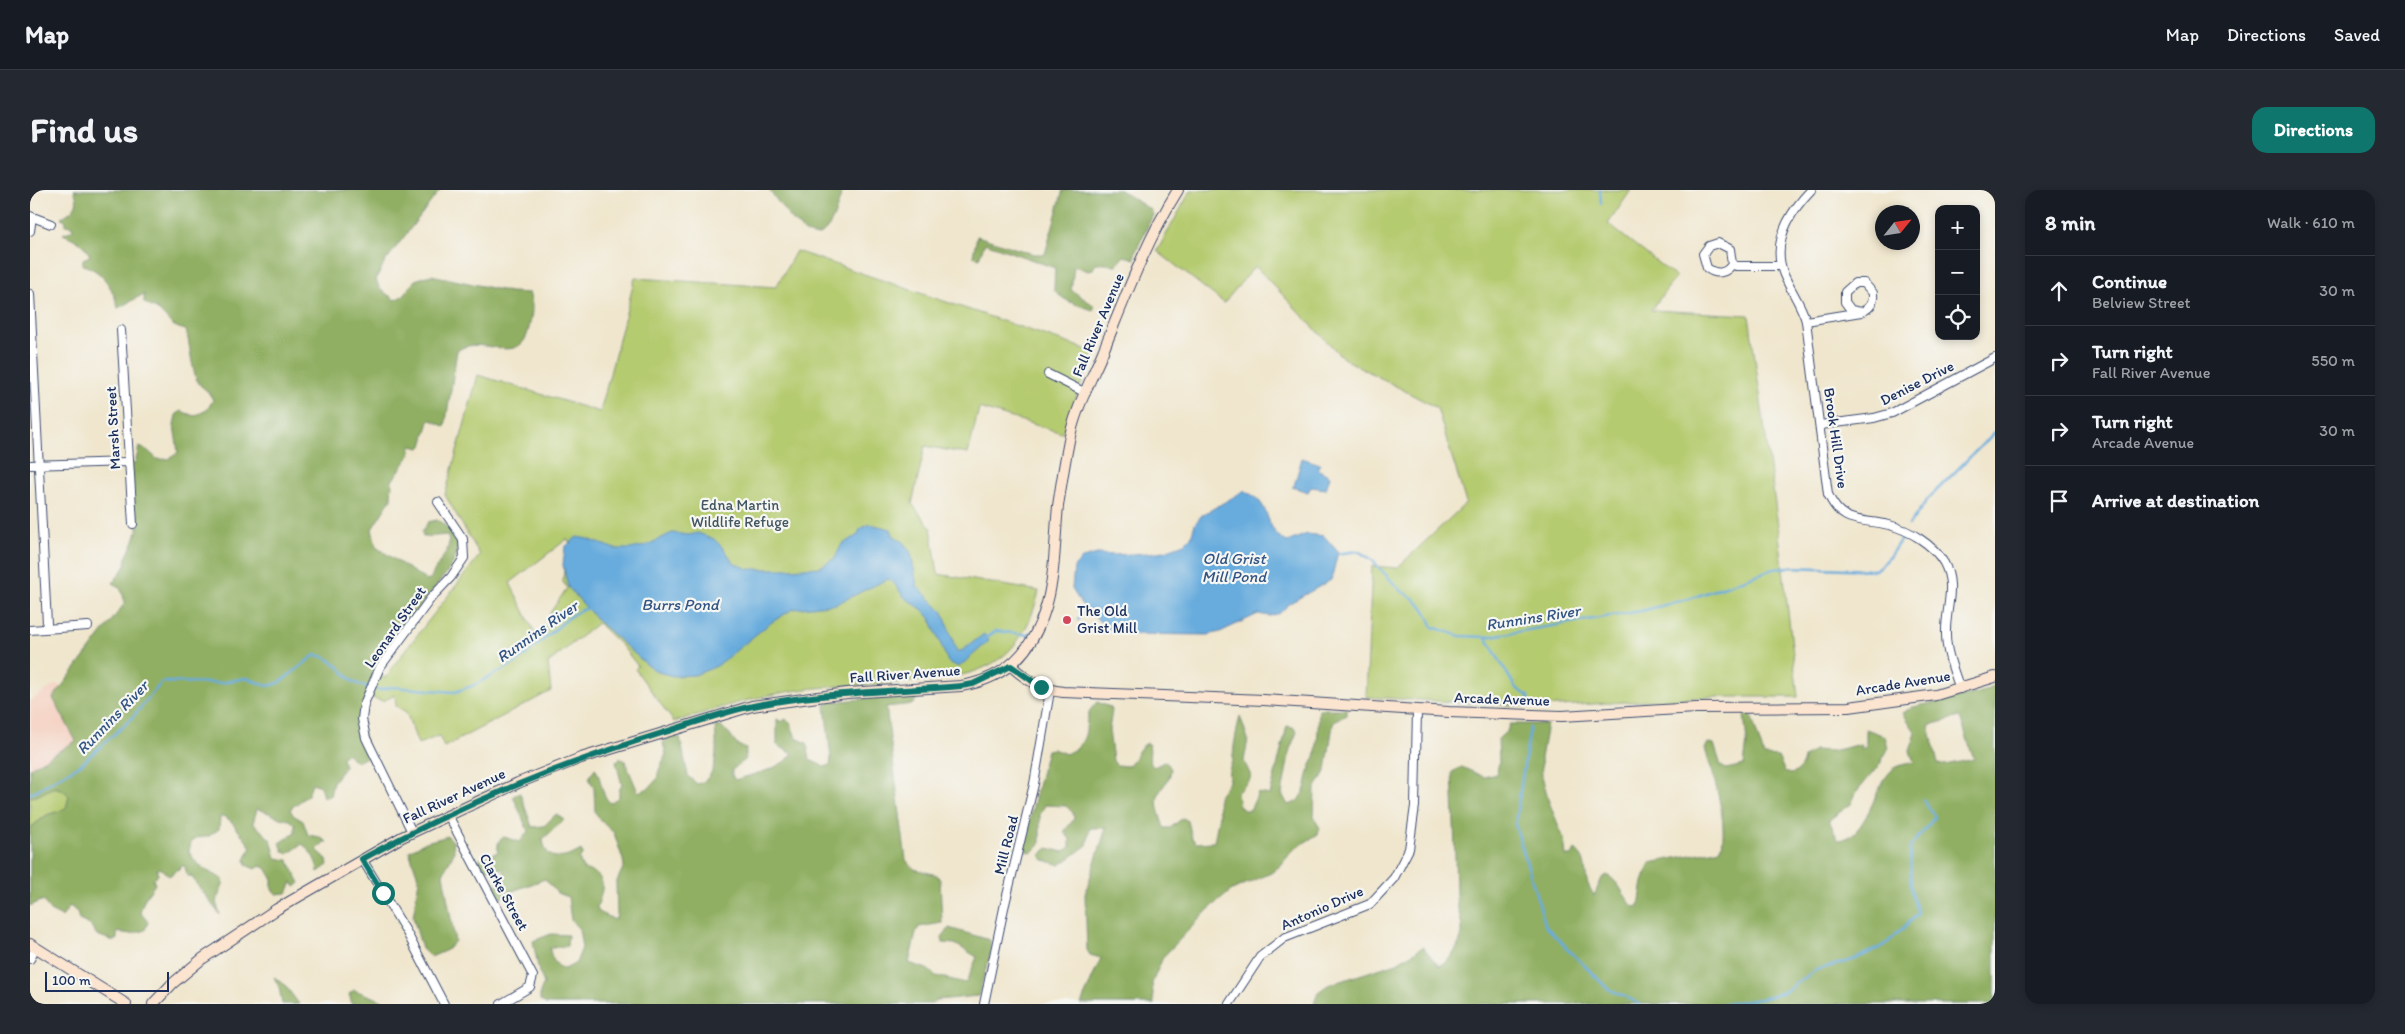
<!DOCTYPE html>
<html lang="en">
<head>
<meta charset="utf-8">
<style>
	body { margin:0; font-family:Itim,sans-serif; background:#242831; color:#f1f3f6 }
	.controls { position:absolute; right:15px; top:15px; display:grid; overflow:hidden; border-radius:10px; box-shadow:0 2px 8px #0003 }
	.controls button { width:45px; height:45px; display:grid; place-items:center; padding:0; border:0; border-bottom:1px solid #363941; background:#171b24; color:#f1f3f6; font:25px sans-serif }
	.compass { position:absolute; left:1845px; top:15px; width:45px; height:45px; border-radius:50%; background:#171b24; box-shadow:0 2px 8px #0003; rotate:60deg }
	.scale { position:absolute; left:15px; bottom:12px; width:124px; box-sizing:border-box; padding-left:5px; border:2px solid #1b2f5e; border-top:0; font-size:14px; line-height:18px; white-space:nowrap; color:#1b2f5e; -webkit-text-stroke:4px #f6f6f2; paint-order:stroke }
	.stop { position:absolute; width:15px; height:15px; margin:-11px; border:4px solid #0f766e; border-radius:50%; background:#fff }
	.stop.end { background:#0f766e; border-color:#fff; box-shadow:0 1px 5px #0008 }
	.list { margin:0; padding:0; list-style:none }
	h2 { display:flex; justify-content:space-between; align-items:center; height:65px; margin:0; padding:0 20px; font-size:21px }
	h2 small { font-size:16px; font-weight:400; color:#9ea1a6 }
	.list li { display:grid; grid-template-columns:32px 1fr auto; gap:15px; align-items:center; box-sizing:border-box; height:70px; padding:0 20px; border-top:1px solid #363941 }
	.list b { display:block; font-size:19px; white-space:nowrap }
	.list p { margin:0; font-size:16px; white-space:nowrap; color:#9ea1a6 }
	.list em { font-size:16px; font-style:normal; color:#9ea1a6 }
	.icon { flex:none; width:28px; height:28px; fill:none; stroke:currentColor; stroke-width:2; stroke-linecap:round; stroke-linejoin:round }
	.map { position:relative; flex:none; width:1965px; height:814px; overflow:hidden; border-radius:15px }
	header { display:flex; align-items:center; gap:30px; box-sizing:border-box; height:70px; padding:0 25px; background:#171b24; border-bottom:1px solid #363941 }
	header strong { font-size:24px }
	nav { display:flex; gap:28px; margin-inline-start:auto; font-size:18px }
	.intro { display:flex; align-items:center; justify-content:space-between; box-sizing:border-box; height:120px; padding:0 30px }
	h1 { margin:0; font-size:35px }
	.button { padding:12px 22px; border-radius:15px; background:#0f766e; color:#fff; font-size:18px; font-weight:700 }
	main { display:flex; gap:30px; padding:0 30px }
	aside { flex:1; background:#171b24; border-radius:15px; box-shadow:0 2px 8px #0003 }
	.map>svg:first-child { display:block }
	.built { fill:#f5d2c2 }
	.green { fill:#b5cb6f; stroke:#687d66; fill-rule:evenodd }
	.forest { fill:#90af62; stroke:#566f60; fill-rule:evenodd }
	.water { fill:#68acdd; stroke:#426e9e }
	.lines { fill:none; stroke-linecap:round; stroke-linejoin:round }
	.stream { stroke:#68acdd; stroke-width:2.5 }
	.street-casing { stroke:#3b4a6f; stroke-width:10 }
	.secondary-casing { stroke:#3b4a6f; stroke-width:12 }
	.street { stroke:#fff; stroke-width:8 }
	.secondary { stroke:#fce5d0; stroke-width:10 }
	.route { stroke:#0f766e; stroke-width:6 }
	.poi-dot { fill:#d1495b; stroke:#f6f6f2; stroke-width:2 }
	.labels { text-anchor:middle; stroke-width:4.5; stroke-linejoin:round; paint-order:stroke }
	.street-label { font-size:15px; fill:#1b2f5e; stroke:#f6f6f2 }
	.park-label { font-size:15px; fill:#425662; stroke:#f6f6f2 }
	.poi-label { font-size:15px; fill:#1b2f5e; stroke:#f6f6f2; text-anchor:start }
	.water-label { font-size:16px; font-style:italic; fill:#325484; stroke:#f6f6f2 }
</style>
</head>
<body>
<header>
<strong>Map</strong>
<nav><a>Map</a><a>Directions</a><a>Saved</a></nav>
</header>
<div class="intro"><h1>Find us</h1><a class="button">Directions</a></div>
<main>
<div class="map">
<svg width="1965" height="814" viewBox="0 0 1965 814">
	<rect width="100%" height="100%" fill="#f6f6f2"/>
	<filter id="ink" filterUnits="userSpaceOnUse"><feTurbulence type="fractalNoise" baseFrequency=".02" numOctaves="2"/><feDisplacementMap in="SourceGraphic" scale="10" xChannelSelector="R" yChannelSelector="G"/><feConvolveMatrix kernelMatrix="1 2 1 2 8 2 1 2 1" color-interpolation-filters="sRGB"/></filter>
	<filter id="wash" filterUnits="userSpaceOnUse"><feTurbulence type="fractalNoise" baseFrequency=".0096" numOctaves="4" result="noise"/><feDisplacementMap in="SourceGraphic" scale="20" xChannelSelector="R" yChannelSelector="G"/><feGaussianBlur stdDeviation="1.12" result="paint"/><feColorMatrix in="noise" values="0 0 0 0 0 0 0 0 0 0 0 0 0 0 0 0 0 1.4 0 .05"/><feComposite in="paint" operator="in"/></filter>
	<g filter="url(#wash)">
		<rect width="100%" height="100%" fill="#f0e6cd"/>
		<polygon class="built" points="26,494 31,497 23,508 46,551 0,578 0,511"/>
		<g class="green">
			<polygon points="1161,0 1601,0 1578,34 1646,87 1621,120 1719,125 1748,336 1768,507 1679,507 1513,517 1336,507 1342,376 1367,378 1436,313 1407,218 1313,168 1225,76 1194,113 1127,61"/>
			<path d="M766,61L1064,162L1032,243L949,218L938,264L895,256L882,314L901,338L908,384L1009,401C991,476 949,487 879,492C843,495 805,495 769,500C726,506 685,519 644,532L605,479L608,476L592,456L568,433L518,473L521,501L414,557L409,546L388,554L376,522L366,516L365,505L353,511L331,505L337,489L356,487L361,482L360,480L450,365L415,305L448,185L570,222L605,88L746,97ZM537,349L540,353L535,363L533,392L537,398L520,423L521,431L507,447L480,393Z"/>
			<polygon points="23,597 33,599 39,606 36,619 17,625 0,638 0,607"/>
		</g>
		<g class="forest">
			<path d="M44,0H410L354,73L346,90L350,99L365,110L374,105L385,90L401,85L480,102L499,103C504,116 502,124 499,138C490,180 451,142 427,161L415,237L402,230L399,231L392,256L390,258L381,256L380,265L362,291L361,309L342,339L346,357L397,391C403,388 402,383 406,378C412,367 423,358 417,345L393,347L392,342L398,332L407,330C417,335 431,350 427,363C423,378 411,389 402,401C380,430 343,474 334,510C329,533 334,552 342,573L341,574L337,567L327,572L316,563L312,568L315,576L303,592L300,606L293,607L290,596L282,593L278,605L260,619L263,625L273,631L278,645L290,647L297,652H294L287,660L297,669L298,675L288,682C288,673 280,659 272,654L258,664L253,661L250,653L265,643V635L260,630C248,629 240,622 227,619L223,633L241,650L246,668L258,670L270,693L265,697L262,692L257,703L246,704L242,700V688L236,678L231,676L225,679L216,675L215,670L221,657L202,632L194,626L190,627L189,639L179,646L166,648L161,652L159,662C166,675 179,683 193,689V695L186,712L190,725L161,686H158L154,675L139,686L130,678L127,679L128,685L123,689L125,694L114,710L110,722L118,732L115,740L101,744L87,742V749L84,751L67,745L60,735L49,730L47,722L40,716L32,727L20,721L13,710L0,716V638L17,625L36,619L39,606C22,587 18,606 0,607V578L46,551L23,508L95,413C92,403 93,399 83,393L95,376L96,368L103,353L108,339V325L103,324L100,273L105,274L109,257L117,260L127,269C137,270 141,269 148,262L144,235L146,225L151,221L164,226L177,220L183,210C178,201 177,201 170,195C162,188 160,152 156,140C138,136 141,131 128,120C123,117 118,116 114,112V104L88,118C84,99 72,80 53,75V69L60,66C55,54 45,49 33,44L43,40L42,36L35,35L36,30L31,28C43,20 51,16 44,0Z"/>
			<path d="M739,0H813C808,12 805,30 796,40C778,61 750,13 739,0Z"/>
			<path d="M1033,0H1090L1121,20L1123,25L1105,63V69L1094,66L1086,75L1066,73L1063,79L1058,81L1044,76L1041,100L1065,116L1063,120C1048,115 1034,112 1024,100L1025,78L955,53L949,68L943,66L947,46L1003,64H1015Z"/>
			<path d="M1965,495V814H1284L1288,802L1298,795L1367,773L1393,757L1409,776C1420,772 1431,754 1432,743C1433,731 1426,717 1426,705C1425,664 1424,623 1422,582L1432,577L1454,587L1466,584L1469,573L1468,549L1477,541L1480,534H1517L1511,568L1512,586L1519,612L1534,649L1536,666H1542L1545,660C1557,669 1554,678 1557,691C1558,696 1562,701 1564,706L1572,688L1577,685C1591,693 1593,707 1604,717L1609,716L1613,692L1620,673L1691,659C1699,633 1683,584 1675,559L1678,553L1684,554L1691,576L1696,579L1714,575L1717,551L1714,525H1721L1734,566L1748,567L1755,582L1761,584C1769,582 1773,576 1774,568L1784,560L1801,561L1832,554L1831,559L1836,557V539L1855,546L1858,559L1850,574L1826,603L1821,614L1799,630L1808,650C1837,649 1844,596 1862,580C1868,575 1877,574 1884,572L1880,561L1886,543L1873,523L1883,517L1949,503ZM1930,527L1944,569L1916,575L1908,574L1899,535Z"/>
			<path d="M886,504V510L883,514L856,517L876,670L884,679L907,685L910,690L912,733L889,737L886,742L879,773L897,779L906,786L936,793L947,767L925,754L913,753L912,747L919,738L960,750L961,762L948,806L907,810L901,814H516L510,810V803L514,793L509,782L503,751L521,744L538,745L537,756L520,758C520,767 526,777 535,779L546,773L552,758L549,739L541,730L538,707L527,703L515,689L477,703L471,709L463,698L475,685L473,679H455L446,670L468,662C467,654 468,651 474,647L490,652L498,641L483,606L490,603L502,637L514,636L526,624L534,630L513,649C515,673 535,670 551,660L553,664L549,669L553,679C578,685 574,697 567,717L569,722L585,730L587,725L586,693L594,676L593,670L584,643L572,632L565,622L564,598L559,588L565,578C573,591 570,603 580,613L589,607V600L592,595L586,572L590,568L595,571L608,602L619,598L627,589L629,580L636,564L633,553L638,548L650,547L658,586L667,594C689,590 687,554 685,537L690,536L700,544L706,554L716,559L715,570L702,580V585L705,590C726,583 747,581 763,564L747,555V529L752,532L755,529L760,532L766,548L777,553L780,570L795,577L800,575L801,569L795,515L800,512Z"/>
			<path d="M1067,512L1080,517L1082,520L1079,540L1083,571L1087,575L1097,576C1107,570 1106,557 1118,553C1123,562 1115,570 1124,577L1136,571L1141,579C1140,590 1134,594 1129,603C1124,614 1131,627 1134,638H1140L1153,628L1158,631L1162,648L1166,653L1184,652L1189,625L1188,606L1199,592C1197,576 1202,578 1203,565C1204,552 1207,539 1210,526L1218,549L1214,571L1221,586L1219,591L1207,603L1209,616L1214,620H1220L1228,603L1240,605L1257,536L1263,537L1267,542L1260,559L1252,604L1258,615C1276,611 1275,595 1279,581C1280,574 1285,570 1286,563C1288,549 1288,534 1289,519H1317V525L1306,530L1303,534L1296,580L1285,599L1284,628L1290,638L1288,644L1263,660L1251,675L1241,683L1202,700L1178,720L1133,767L1122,793L1124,814H1051L1071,768L1060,765L1057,760L1055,704L1076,638H1060L1057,655L1030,675L1014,670L1010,665L1018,658L1033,662L1040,657V649L1034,642L1044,629L1043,623L1036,616L1015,615L1010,624V654L1002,662L996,661L995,649L1017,560L1023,559L1036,564C1069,548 1046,532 1067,512Z"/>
			<polygon points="418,646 423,651 424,662 413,684 425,751 417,760 401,767 392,759 383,727 389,690 379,661 396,652"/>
			<polygon points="244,787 254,794 269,814 252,814 249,797"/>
			<polygon points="324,800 351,810 356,814 322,814 319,804"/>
		</g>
		<g class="water">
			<polygon points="1272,268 1290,274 1287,279 1300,286 1296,299 1281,297 1278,302 1262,297 1264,296"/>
			<path d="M1214,301C1245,313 1230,337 1257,352L1277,344L1294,346L1308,362L1301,390L1260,413L1250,423L1240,426L1228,424L1190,442L1178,445L1098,444L1077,438L1052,415L1042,399L1044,377L1053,368L1067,364L1085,365L1119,363L1135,361L1154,354L1161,347L1165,334L1172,325Z"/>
			<polygon points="840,334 861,339 863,345 873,352 881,363 887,396 913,422 927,462 933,460 954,444 959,451 929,477 918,472 900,428 893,420 874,407 863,392 858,389 806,414 763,419 739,434 687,476 665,485 643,486 628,482 616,474 569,432 538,397 533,375 535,357 547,347 558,349 585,359 600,359 615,356 642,343 659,345 668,343 684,349 695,360 704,373 719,379 758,379 790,377 805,368 812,354 828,345 830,339"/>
		</g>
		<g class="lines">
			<g class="stream">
				<polyline points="1570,0 1571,14"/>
				<polyline points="1879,335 1897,310 1965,242"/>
				<polyline points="1306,364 1328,361 1341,369 1370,400 1383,408 1395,420 1403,437 1430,446 1456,447 1611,421 1659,409 1743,379 1759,377 1845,380 1857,370 1871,349"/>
				<polyline points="1048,430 1057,417"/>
				<polyline points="1456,447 1485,497 1498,506 1499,512"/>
				<polyline points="956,448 966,441 998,445 1001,442"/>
				<polyline points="1500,538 1485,634 1516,737 1577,798 1610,814"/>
				<polyline points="0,604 50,575 100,530 132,492 191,493 216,488 238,496 249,493 285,465 295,467 308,476 322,491 330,495 349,500 362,497 425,502 442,496 486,473 542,425 551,420 561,418"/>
				<polyline points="1691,814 1731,809 1754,802 1786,780 1823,770 1855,755 1888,724 1881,700 1880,657 1905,627 1893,610"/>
			</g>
		</g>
	</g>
	<g filter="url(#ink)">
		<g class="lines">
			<g class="street-casing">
				<g id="street">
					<path d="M1781,0C1759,23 1741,53 1754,85C1761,101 1771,114 1776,131L1798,304C1812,336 1831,328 1859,335C1879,340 1903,354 1914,373C1927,397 1915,419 1916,444C1916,463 1924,481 1930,499"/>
					<polyline points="0,26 21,34"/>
					<polyline points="0,41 2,27"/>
					<path d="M1702,74C1696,84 1686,85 1677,78L1673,64L1679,56L1688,53L1700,59L1702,74L1706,76H1751"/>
					<polyline points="0,104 17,434 15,438"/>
					<path d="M1776,131L1831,122C1840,119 1844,113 1843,103L1834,93H1825L1815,102V112L1821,120L1831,122"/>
					<polyline points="91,140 103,334"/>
					<polyline points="1018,184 1056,203"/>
					<polyline points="1790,235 1844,228 1862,223 1965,168"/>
					<polyline points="0,275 98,272"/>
					<polyline points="0,440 58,436"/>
					<polyline points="418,625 503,786 500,797 471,814"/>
					<polyline points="382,642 336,548 332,529 334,514 350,477 401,408 421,387 434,368 433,349 408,312"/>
					<polyline points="332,669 376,741 414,814"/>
					<polyline points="0,769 6,758"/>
					<polyline points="954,814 974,718 1004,594 1020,501"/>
					<polyline points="1199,814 1230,767 1254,748 1340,714 1364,688 1379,659 1385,616 1387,520"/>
				</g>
			</g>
			<g class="secondary-casing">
				<g id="secondary">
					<path d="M981,476C997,490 1012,500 1033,502L1234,510L1419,522L1532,526L1666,518L1819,517L1906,505L1965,487"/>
					<polyline points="0,754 96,814"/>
					<path d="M123,814L142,794L172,769L247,719L372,647L488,593L551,568L722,516L817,503L931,496C967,490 993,471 1008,438C1026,401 1024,356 1028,316C1031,296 1034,276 1038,256C1043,224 1059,194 1072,164C1095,108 1116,51 1148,0"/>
				</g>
			</g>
			<use href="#street" class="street"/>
			<use href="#secondary" class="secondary"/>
		</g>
	</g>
	<g class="lines" filter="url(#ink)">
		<path class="route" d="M353,703L332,669C428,616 528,575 632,543C662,534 692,522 723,516C792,502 861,502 931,496L943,494L981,476L1011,497"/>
	</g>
	<circle class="poi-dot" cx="1037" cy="430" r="5"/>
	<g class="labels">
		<g class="street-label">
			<text transform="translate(1068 135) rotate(-67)" y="5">Fall River Avenue</text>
			<text transform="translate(1887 193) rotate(-27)" y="5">Denise Drive</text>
			<text transform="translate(83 238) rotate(-93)" y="5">Marsh Street</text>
			<text transform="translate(1806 248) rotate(82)" y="5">Brook Hill Drive</text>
			<text transform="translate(365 437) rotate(-55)" y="5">Leonard Street</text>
			<text transform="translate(875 484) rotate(-4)" y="5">Fall River Avenue</text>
			<text transform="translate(1873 493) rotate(-9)" y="5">Arcade Avenue</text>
			<text transform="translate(1472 509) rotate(2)" y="5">Arcade Avenue</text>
			<text transform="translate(424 606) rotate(-25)" y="5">Fall River Avenue</text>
			<text transform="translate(976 655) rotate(-76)" y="5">Mill Road</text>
			<text transform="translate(474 702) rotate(61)" y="5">Clarke Street</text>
			<text transform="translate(1292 718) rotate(-24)" y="5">Antonio Drive</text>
		</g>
		<g class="park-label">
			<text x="710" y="320">Edna Martin<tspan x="710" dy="17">Wildlife Refuge</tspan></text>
		</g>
		<g class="poi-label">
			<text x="1047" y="426">The Old<tspan x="1047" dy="17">Grist Mill</tspan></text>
		</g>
		<g class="water-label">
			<text x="1204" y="374">Old Grist<tspan x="1204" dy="18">Mill Pond</tspan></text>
			<text x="650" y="420">Burrs Pond</text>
			<text transform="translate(1503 427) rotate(-9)" y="6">Runnins River</text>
			<text transform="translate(507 441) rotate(-35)" y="6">Runnins River</text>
			<text transform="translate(82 527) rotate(-46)" y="6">Runnins River</text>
		</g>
	</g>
</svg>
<div class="controls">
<button>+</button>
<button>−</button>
<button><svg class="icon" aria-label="locate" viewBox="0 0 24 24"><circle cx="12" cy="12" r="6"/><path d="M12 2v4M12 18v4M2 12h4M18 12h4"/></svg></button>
</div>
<svg class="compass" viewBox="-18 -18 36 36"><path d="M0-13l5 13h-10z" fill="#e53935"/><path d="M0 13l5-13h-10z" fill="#9ea1a6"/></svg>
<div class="scale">100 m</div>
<div class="stop" style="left:353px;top:703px"></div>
<div class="stop end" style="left:1011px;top:497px"></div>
</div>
<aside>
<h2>8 min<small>Walk · 610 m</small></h2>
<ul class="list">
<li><svg class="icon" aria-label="ahead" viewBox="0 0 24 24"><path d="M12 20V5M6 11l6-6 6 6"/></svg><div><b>Continue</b><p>Belview Street</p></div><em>30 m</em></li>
<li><svg class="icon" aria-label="right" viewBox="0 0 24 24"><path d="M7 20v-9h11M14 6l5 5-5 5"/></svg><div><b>Turn right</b><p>Fall River Avenue</p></div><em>550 m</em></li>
<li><svg class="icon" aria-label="right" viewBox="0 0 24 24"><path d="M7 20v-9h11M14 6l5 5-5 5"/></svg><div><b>Turn right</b><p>Arcade Avenue</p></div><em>30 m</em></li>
<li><svg class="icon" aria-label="arrive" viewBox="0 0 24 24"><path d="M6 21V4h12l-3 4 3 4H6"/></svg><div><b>Arrive at destination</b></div></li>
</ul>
</aside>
</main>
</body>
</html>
